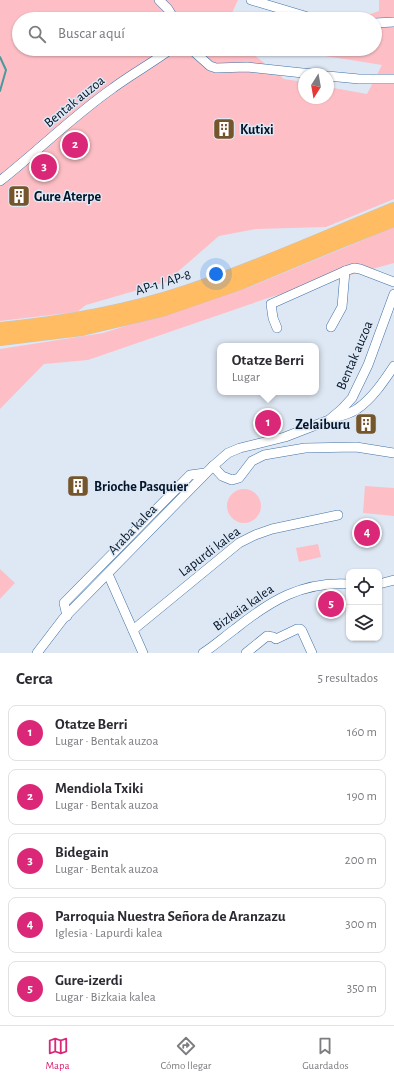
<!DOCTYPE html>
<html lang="es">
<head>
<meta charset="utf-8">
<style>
	body { margin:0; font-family:"Alegreya Sans",sans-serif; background:#f2f2f3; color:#2b2b33 }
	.controls { position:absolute; right:12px; bottom:12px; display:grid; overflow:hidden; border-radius:8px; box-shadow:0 1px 3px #0004 }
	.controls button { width:36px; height:36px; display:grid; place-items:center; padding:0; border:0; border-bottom:1px solid #e1e1e2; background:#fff; color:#2b2b33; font:20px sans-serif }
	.compass { position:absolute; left:298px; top:68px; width:36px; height:36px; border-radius:50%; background:#fff; box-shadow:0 1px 3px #0004; rotate:191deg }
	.you { position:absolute; left:216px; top:274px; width:14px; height:14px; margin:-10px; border:3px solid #fff; border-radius:50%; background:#1a73e8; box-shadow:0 0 0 6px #1a73e833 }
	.badge { display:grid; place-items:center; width:26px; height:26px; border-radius:50%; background:#db2777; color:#fff; font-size:13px; font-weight:700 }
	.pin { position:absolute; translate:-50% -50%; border:2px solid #fff; box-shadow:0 1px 4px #0006 }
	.popup { position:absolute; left:217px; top:343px; width:102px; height:52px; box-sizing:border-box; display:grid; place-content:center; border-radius:8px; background:#fff; filter:drop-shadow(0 1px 3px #0005); font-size:13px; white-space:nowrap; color:#7c7c81 }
	.popup b { font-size:15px; color:#2b2b33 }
	.popup::after { content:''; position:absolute; left:50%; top:100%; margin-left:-8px; border:8px solid transparent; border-top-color:#fff }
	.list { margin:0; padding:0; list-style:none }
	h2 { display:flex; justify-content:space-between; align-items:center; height:52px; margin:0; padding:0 16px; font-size:17px }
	h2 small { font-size:13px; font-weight:400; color:#7c7c81 }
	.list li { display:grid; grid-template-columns:26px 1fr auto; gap:12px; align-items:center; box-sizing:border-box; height:56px; margin:0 8px 8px; padding:0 8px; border:1px solid #e1e1e2; border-radius:8px }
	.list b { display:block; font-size:15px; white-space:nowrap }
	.list p { margin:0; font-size:13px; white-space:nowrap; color:#7c7c81 }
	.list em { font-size:13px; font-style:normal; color:#7c7c81 }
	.icon { flex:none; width:22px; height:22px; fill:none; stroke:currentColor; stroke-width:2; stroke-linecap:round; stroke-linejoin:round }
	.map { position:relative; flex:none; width:394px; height:653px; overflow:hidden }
	.search { position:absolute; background:#fff; box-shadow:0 1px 3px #0004; left:12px; right:12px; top:12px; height:44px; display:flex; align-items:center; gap:10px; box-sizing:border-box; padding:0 14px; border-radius:22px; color:#7c7c81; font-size:15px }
	.sheet { height:372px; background:#fff }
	nav { display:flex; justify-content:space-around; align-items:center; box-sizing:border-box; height:56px; border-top:1px solid #e1e1e2; background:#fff; font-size:11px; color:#7c7c81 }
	nav a { display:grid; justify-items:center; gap:2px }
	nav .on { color:#db2777 }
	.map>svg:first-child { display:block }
	.green { fill:#fdbfc5 }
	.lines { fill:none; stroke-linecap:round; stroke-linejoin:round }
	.stream { stroke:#4c999d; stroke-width:2 }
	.minor-casing { stroke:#4071a6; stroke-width:10 }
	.highway-casing { stroke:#c2c7cc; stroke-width:14 }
	.minor { stroke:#fff; stroke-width:9 }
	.highway { stroke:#ffbc62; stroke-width:13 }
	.labels { text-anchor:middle; stroke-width:3; stroke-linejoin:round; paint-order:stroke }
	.street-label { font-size:14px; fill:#021429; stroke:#dee8f4 }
	.poi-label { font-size:14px; font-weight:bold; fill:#021429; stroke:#dee8f4; text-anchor:start }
</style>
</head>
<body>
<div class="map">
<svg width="394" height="653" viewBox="0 0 394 653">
	<rect width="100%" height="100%" fill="#dee8f4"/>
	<g class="green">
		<polygon points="0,0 238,0 232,13 235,19 19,19 19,49 250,49 252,53 284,79 304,82 304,98 328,98 328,87 367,94 382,65 319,55 318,49 375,49 375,19 357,19 379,11 379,0 394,0 394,199 326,227 256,229 219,236 166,282 86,305 77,312 0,321"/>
		<polygon points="394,227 394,263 271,297 88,360 44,364 0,409 0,349 103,333 249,287"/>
		<polygon points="365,486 394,488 394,516 363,513"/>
		<circle cx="244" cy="506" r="17"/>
		<polygon points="318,544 321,557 299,562 296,548"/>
		<polygon points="0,569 15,583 0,599"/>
	</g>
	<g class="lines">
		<polyline class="stream" points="0,57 6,70 0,91"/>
		<g class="minor-casing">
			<g id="minor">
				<polyline points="159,0 168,9 174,19"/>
				<polyline points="251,0 308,17 321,19"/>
				<polyline points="375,23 394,22"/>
				<polyline points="191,49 210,66 216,68 247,67 312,74"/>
				<polyline points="328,76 359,79 394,79"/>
				<path d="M0,181C38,151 73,116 113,88C132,74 152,63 171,49"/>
				<polyline points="331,327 342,307 345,271"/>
				<polyline points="277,328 273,318 271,304 345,271 354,268 360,269 394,282"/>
				<path d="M333,418C341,416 350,414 357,409C372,399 384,381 394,366"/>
				<polyline points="213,466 222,476 232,480 239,478 252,461 264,455 305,448 356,447 394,453"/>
				<polyline points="108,574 143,653"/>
				<polyline points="379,584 394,580"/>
				<polyline points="67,616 64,603 190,475 205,473"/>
				<polyline points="133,630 239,543 255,535 272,529 338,515"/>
				<polyline points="37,653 63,619 213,466 228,453 240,448 285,437 303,430 329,420 342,409 352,398 368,365 394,294"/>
				<path d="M203,653C214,646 224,637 235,629C270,601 302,581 349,584"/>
				<polyline points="246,653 267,636 273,637 276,639 297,629 300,629 302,631 312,653"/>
			</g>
		</g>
		<g class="highway-casing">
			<g id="highway">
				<path d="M0,329C63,323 126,312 186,292C257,268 325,237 394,209"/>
				<polyline points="0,339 82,329 162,310 240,283 341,241 394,220"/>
			</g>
		</g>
		<use href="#minor" class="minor"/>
		<use href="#highway" class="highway"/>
	</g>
	<defs>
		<g id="building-square" transform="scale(1.15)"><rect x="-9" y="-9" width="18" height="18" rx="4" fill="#75552b" stroke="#dee8f4"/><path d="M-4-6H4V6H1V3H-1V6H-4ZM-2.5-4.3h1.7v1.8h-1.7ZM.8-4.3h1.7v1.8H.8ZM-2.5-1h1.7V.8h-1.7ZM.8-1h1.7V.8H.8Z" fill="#fff"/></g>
	</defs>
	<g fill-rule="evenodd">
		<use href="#building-square" x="224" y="129"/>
		<use href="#building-square" x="19" y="196"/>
		<use href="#building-square" x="366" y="424"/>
		<use href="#building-square" x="78" y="486"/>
	</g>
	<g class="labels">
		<g class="street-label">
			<text transform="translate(74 101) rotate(-39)" y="5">Bentak auzoa</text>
			<text transform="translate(163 282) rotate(-17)" y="5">AP-1 / AP-8</text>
			<text transform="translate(354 355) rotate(-67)" y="5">Bentak auzoa</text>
			<text transform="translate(132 529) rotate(-46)" y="5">Araba kalea</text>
			<text transform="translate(209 551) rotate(-37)" y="5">Lapurdi kalea</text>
			<text transform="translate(243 607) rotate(-35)" y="5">Bizkaia kalea</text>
		</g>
		<g class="poi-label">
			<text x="240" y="134">Kutixi</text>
			<text x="34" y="201">Gure Aterpe</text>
			<text x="350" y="429" text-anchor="end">Zelaiburu</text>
			<text x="94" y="491">Brioche Pasquier</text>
		</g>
	</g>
</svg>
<div class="controls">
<button><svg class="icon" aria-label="locate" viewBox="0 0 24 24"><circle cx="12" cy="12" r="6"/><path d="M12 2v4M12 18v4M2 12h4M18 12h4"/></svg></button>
<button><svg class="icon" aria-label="layers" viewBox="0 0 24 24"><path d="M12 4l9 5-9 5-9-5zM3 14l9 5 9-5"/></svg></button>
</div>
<svg class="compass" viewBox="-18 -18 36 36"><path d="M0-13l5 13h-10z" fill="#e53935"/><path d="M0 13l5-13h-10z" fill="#7c7c81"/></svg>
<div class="you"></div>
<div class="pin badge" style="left:268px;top:423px">1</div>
<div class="popup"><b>Otatze Berri</b>Lugar</div>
<div class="pin badge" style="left:75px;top:145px">2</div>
<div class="pin badge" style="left:44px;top:167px">3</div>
<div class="pin badge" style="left:367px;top:533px">4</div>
<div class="pin badge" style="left:331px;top:604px">5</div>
<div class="search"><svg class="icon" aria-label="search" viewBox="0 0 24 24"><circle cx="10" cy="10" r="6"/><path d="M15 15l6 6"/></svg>Buscar aquí</div>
</div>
<section class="sheet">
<h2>Cerca<small>5 resultados</small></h2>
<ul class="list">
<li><span class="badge">1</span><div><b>Otatze Berri</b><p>Lugar · Bentak auzoa</p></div><em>160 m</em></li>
<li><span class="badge">2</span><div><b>Mendiola Txiki</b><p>Lugar · Bentak auzoa</p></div><em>190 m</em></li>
<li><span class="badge">3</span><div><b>Bidegain</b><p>Lugar · Bentak auzoa</p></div><em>200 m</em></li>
<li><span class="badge">4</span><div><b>Parroquia Nuestra Señora de Aranzazu</b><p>Iglesia · Lapurdi kalea</p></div><em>300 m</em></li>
<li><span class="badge">5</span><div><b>Gure-izerdi</b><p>Lugar · Bizkaia kalea</p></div><em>350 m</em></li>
</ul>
</section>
<nav>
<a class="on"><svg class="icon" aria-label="map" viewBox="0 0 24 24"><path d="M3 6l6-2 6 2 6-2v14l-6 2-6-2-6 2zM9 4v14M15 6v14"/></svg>Mapa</a>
<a><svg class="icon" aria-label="directions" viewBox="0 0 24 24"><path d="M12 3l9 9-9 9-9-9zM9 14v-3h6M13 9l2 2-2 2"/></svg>Cómo llegar</a>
<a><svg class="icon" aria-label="saved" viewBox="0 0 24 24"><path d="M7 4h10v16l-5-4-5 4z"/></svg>Guardados</a>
</nav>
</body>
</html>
